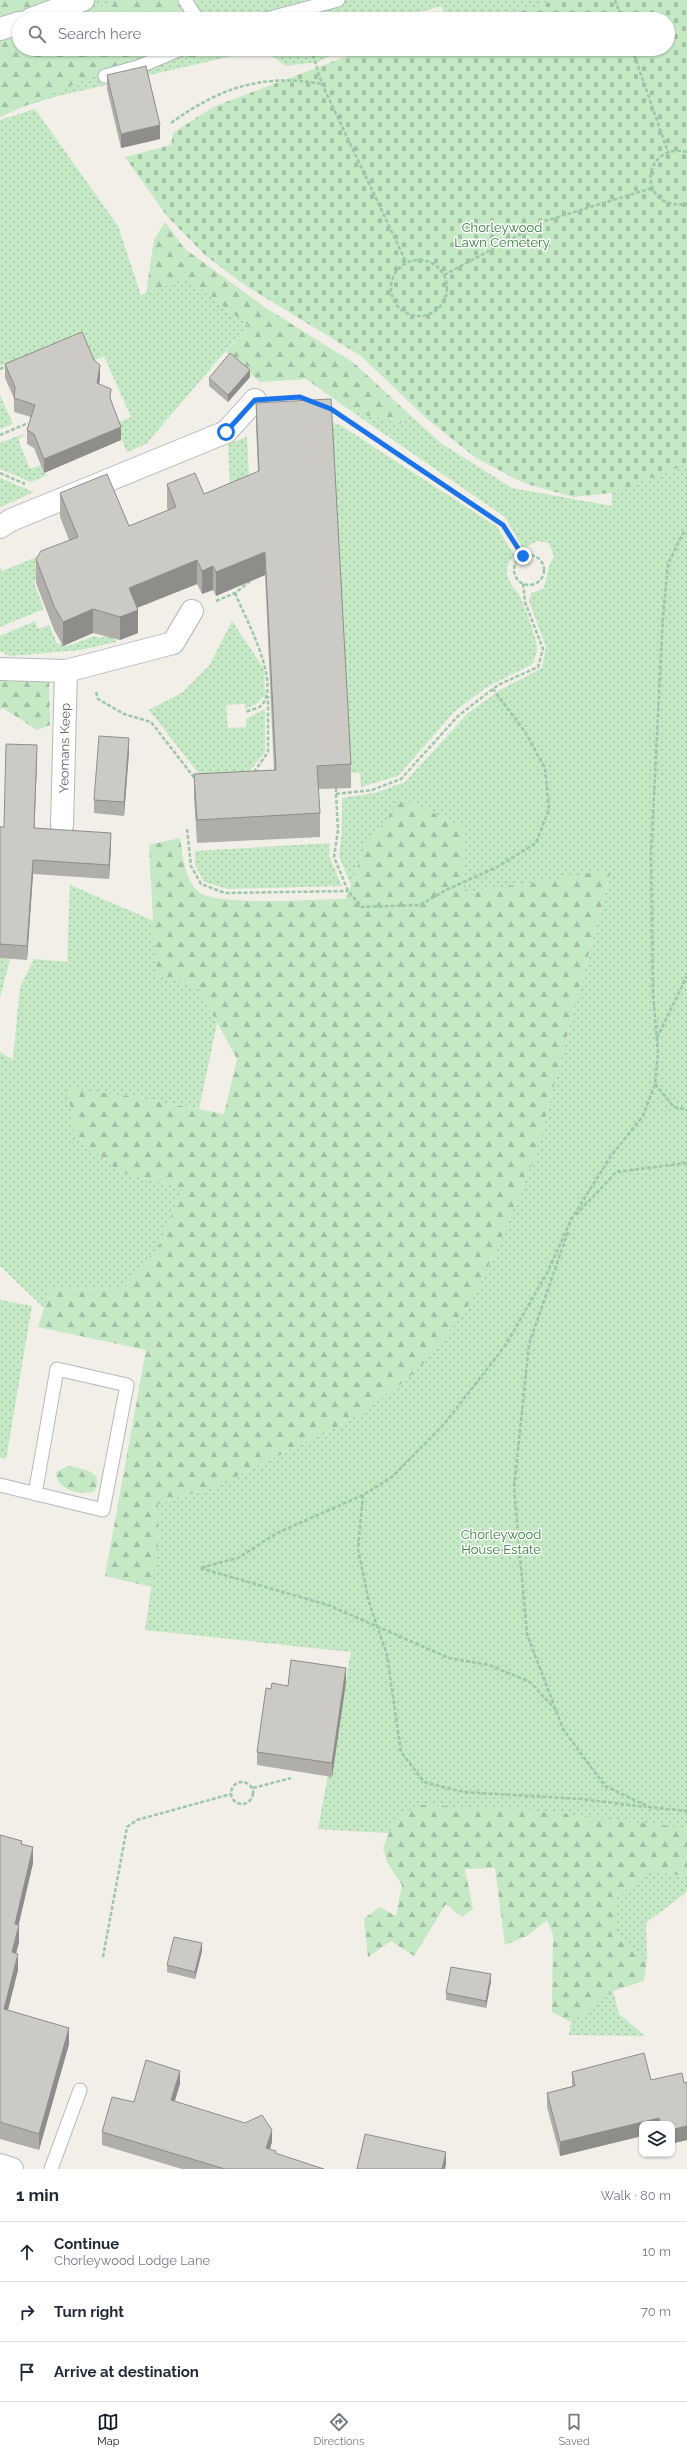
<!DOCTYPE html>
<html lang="en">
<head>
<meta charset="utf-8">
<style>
	body { margin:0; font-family:Raleway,sans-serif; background:#f2f2f3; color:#1f2937 }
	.controls { position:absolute; right:12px; bottom:12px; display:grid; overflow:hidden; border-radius:8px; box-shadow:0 1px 3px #0004 }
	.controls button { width:36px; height:36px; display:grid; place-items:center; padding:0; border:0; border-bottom:1px solid #e0e1e3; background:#fff; color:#1f2937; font:20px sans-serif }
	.stop { position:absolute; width:12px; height:12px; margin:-9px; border:3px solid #1a73e8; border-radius:50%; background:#fff }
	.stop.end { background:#1a73e8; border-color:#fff; box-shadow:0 1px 4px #0008 }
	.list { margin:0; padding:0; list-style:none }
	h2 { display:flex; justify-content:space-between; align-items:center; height:52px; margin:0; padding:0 16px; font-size:17px }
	h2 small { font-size:13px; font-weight:400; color:#747a83 }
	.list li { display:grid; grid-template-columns:26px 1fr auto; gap:12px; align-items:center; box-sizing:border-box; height:60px; padding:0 16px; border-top:1px solid #e0e1e3 }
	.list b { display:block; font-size:15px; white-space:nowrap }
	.list p { margin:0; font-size:13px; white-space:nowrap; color:#747a83 }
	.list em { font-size:13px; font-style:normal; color:#747a83 }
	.icon { flex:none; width:22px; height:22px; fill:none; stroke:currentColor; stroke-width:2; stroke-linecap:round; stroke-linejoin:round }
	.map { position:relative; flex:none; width:687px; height:2169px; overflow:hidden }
	.search { position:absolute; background:#fff; box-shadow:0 1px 3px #0004; left:12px; right:12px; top:12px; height:44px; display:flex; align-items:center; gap:10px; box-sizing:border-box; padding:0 14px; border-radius:22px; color:#747a83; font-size:15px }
	.sheet { height:232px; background:#fff }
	nav { display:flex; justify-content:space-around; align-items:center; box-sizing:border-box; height:56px; border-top:1px solid #e0e1e3; background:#fff; font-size:11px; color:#747a83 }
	nav a { display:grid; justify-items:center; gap:2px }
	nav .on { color:#111827 }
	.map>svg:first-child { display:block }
	.green { fill:url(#green-dots) }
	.forest { fill:url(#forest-firs) }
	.cemetery { fill:url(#cemetery-stones) }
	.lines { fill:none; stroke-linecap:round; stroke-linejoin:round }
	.service-casing { stroke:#b5b8bc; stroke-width:15 }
	.minor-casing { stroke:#b5b8bc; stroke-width:24 }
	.path { stroke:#9cc7a9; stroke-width:2.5; stroke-dasharray:4 2; stroke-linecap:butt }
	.service { stroke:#fff; stroke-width:13 }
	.minor { stroke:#fff; stroke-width:22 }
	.wall { fill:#afaea9 }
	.shaded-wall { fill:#8f8d8a }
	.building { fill:#cccac5; stroke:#8f8d8a }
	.route { stroke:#1a73e8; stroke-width:5 }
	.labels { text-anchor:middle; stroke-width:3; stroke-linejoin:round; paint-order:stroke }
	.park-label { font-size:13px; fill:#348238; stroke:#fff }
	.street-label { font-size:13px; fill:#5f6368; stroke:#fff }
</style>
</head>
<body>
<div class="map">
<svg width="687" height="2169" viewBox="0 0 687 2169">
	<defs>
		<pattern id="green-dots" width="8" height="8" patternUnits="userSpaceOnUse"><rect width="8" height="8" fill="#c5e8c5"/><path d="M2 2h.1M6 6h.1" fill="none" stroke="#a3c0a4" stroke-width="1.8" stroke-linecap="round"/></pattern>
		<pattern id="forest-firs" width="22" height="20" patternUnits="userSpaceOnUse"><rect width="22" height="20" fill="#c5e8c5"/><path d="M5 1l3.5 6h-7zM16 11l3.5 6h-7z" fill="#a3c0a4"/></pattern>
		<pattern id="cemetery-stones" width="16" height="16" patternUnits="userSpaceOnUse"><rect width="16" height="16" fill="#c5e8c5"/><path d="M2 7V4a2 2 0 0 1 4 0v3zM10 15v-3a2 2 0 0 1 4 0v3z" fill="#a3c0a4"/></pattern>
	</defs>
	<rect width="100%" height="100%" fill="#f1efe8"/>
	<g class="green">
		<path d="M0,0H687V1860L471,1838L318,1829L351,1652L145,1630L159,1537L158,1504L217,1486L350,1420L405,1381L425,1362L467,1308L497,1249L536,1154L611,871L464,893L463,827L365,846L351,885L339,856L342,832V798L375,793L405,782L467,714L500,690L542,668L546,647L529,601L531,593L543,589C548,578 547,566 554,556L549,543L537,541L523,549L505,517L351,411L400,423L408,413L442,444L512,488L612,506L610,416L668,49V19H447L441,6L397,19H19V49H344L318,62L286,66L262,49L54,97L0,114Z"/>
		<polygon points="35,109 118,226 141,295 186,278 248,325 146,444 127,452 115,424 131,417 104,356 89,363 57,344 0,366 0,120"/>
		<polygon points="0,395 13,424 0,429"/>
		<path d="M331,422L340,425L497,527L514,555C501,571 507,579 518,593C521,596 537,640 537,646C538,651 534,659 533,664L487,687L455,711L398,776L361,787L360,773H350Z"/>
		<polygon points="23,434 24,436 18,439 30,469 41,465 44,473 48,475 31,482 0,469 0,443"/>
		<polygon points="247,437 249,479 230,482 228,444"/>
		<polygon points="0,478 34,492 0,507"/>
		<polygon points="66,545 39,574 34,583 44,609 0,627 0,566 2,571"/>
		<polygon points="35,621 38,629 49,625 57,643 68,646 94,636 101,638 112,633 116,642 80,650 10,656 0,651 0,636"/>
		<polygon points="232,621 264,669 265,695 258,703 245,709 245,704 226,705 228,728 246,727 246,719 265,709 265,752 247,774 211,789 149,710 183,692 209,666"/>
		<polygon points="330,843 329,856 342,886 228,889 204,882 195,865 195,851"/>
		<polygon points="70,885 154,921 156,975 198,988 217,1023 199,1109 129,1096 75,1134 119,1172 183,1188 158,1247 124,1288 50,1289 44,1308 0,1266 0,1052 13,1060 20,987 34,959 67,962"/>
		<polygon points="0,958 10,959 0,998"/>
		<polygon points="0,1300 32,1306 6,1459 0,1457"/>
		<polygon points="650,1872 687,1876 687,1892 646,1923 647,1959 615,1934 615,1899"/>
		<polygon points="613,1991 619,2014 645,2036 569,2035 571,2022"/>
	</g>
	<g class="forest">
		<polygon points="0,0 54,0 0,21"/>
		<polygon points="120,0 178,0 189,19 61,19"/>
		<polygon points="19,33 19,49 206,49 211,58 135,57 0,117 0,39"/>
		<polygon points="165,222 185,249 266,308 354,363 408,413 400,424 351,411 306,379 260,382 226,352 248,325 186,278 146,293 154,240"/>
		<polygon points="49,680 50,725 37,730 3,708 0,710 0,681"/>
		<path d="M403,799L463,827L465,893L611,870L536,1154L497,1249L467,1308L425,1362L405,1381L350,1420L217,1486L158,1504L159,1537L152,1587L105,1576L146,1350L38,1327L50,1289L124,1288L158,1247L183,1188L119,1172L75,1134L67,1088L129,1096L224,1114L237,1059L198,988L156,975L149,845L180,838C183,855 184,880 199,892C219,907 317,899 346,899L365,846Z"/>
		<path d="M68,1466C83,1469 106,1471 94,1492C79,1495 56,1490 56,1472Z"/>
		<polygon points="423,1805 530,1810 687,1828 687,1876 650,1872 615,1899 615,1934 647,1959 644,1981 613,1991 571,2022 552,2012 553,1935 547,1920 527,1936 505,1945 495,1868 465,1869 473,1909 462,1917 446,1904 414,1956 391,1941 368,1957 364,1919 379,1907 396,1916 402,1885 387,1862 383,1848 395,1818"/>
	</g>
	<polygon class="cemetery" points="561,0 687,0 687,464 612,493 573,497 524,483 476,458 426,418 361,356 243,284 205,255 167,216 125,157 171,145 173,133 213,107 366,49 668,49 668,19 478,19"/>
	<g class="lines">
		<g class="service-casing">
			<g id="service">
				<polyline points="185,0 197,19"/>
				<polyline points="266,19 338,0"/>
				<polyline points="105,76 138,67 181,49"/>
				<polyline points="0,1485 103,1510 127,1385 57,1369 35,1494"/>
				<polyline points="51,2169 80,2090"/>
			</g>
		</g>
		<g class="minor-casing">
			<g id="minor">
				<polyline points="31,19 83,0"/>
				<polyline points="0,29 19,23"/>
				<polyline points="0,527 11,520 226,432 255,400"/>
				<polyline points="0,669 66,671 173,643 192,611"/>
				<polyline points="62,825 66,671"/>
				<polyline points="0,2165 12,2169"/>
			</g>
		</g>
		<g class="path">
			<polyline points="615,0 622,19"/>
			<polyline points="311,49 322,84 406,262"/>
			<polyline points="632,49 668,152"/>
			<path d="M171,123C219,88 263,73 322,84"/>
			<path d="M687,152C642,141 635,211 687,204"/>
			<circle cx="419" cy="288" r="28"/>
			<polyline points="444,275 545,221 652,188"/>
			<polyline points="0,369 7,366"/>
			<polyline points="282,398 300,397 312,401"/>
			<polyline points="329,408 503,525 523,556"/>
			<polyline points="0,435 28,423"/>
			<polyline points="0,473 25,484"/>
			<circle cx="529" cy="570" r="15"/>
			<path d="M235,593C245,618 281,681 262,705C258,709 250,710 245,712"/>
			<polyline points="216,601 235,593 253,579"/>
			<polyline points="96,692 98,699 124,714 151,722 196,780"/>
			<polyline points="254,772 268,752 268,696"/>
			<polyline points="336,788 336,794 372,790 401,779 458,716 498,685 538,667 543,649 525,602 523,583"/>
			<polyline points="336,794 338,830 334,857 348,891 362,907 420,905 446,890 497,867 536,843 549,809 545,768 525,732 493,689"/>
			<polyline points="187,829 191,866 201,884 225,893 348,891"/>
			<polyline points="657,1038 687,976"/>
			<polyline points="655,1084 674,1107 687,1110"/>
			<polyline points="576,1215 616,1172 687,1163"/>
			<polyline points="568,1232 529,1344 514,1488 527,1634 563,1729 605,1786 649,1807 687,1811"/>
			<polyline points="363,1495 358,1549 369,1602 387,1655 401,1752 424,1782 463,1792 581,1799 646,1807"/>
			<polyline points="556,1710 530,1682 489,1665 449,1658 328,1605 200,1568 238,1558 277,1533 363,1495 392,1477 445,1423 505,1346 547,1273 572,1218 611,1156 643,1116 655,1084 658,1053 653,994 651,854 663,616 668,564 683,533 687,532"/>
			<circle cx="242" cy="1793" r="11"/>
			<polyline points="253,1788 291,1778"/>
			<polyline points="103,1957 127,1827 137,1820 231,1794"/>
		</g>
		<use href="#service" class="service"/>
		<use href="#minor" class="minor"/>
	</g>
	<g class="wall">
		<polygon points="107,75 160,139 121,148 107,89"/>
		<polygon points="5,364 100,378 99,384 111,401 121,440 44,473 34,448 27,444 27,430 31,417 14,412 14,398 5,378"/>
		<polygon points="250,377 228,402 209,386 209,378"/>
		<polygon points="256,403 351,764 351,788 318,789 320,813 320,837 197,843 194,798 194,774 274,770 265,575 216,596 213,590 202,594 197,584 137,608 138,633 120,640 93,633 63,646 54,630 36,583 36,559 69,540 60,517 60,493 129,526 168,510 167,508 167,484 204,494 258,472 256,426"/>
		<polygon points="129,752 124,816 94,813 94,800"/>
		<polygon points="37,759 34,828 111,847 109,879 33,874 27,960 0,958 0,827 4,827"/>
		<polygon points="346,1682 332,1777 257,1765 257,1752 271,1689 288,1686"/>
		<polygon points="0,1835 22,1844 33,1863 18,1925 19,1942 16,1953 18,1970 8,2010 69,2044 39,2150 0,2139"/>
		<polygon points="202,1951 195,1979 167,1972 167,1965"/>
		<polygon points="491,1981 486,2008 446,2000 446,1993"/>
		<polygon points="572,2072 651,2080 684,2083 687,2082 687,2140 674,2143 673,2137 672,2124 642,2124 642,2136 560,2156 547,2107 547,2093 572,2086"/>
		<polygon points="180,2084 175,2101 272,2142 270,2149 276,2154 324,2169 182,2169 102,2145 102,2132 134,2102"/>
	</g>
	<g class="shaded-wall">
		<polygon points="160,125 160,139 121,148 121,134"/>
		<polygon points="100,365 100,378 97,397 97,383"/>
		<polygon points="250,370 250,377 228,402 228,395"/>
		<polygon points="121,427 121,440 44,473 44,459"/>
		<polygon points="265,552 265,575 216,596 216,572"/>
		<polygon points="197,560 197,584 129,611 129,588"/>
		<polygon points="213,566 213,590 202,594 202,571"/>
		<polygon points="93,609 93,633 63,646 63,622"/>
		<polygon points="138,610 138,633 120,640 120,617"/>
		<polygon points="129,738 129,752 124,816 124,802"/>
		<polygon points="37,745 37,759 34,842 34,828"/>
		<polygon points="111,833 111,847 109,879 109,865"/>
		<polygon points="33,860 33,874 27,960 27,946"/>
		<polygon points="346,1668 346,1682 332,1777 332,1763"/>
		<polygon points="33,1847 33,1863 15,1941 15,1924"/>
		<polygon points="19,1925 19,1942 12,1969 12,1952"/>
		<polygon points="202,1943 202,1951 195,1979 195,1972"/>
		<polygon points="18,1954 18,1970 4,2025 4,2009"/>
		<polygon points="491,1974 491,1981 486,2008 486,2001"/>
		<polygon points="69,2028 69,2044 39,2150 39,2134"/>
		<polygon points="180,2071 180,2084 171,2112 171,2100"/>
		<polygon points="659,2118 659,2124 642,2124 642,2136 560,2156 560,2142"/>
		<polygon points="671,2124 673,2124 673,2137 672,2137 672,2124"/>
		<polygon points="687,2126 687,2140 674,2143 674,2129"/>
		<polygon points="272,2130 272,2142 266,2161 266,2148"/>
		<polygon points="446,2152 446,2164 445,2169 442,2169"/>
	</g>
	<g class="building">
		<polygon points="146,66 160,125 121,134 107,75"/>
		<polygon points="82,332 94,360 100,365 97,383 111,389 110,398 121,427 44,459 34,434 27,430 35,405 14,398 15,387 5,364"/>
		<polygon points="230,353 250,370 228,395 209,378"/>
		<polygon points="331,399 351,764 317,766 320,813 197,820 194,774 276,770 265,552 216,572 213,566 202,571 197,560 129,588 138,610 120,617 93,609 63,622 54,606 36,559 41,551 78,537 60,493 107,474 129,526 176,507 167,484 195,473 204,494 259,471 256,403"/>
		<polygon points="99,736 129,738 124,802 94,800"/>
		<polygon points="6,744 37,745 34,828 111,833 109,865 33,860 27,946 0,944 0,827 4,827"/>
		<polygon points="291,1660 346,1668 332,1763 257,1752 266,1688 271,1689 272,1683 288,1686"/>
		<polygon points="0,1835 22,1841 21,1844 33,1847 15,1924 19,1925 12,1952 18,1954 4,2009 69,2028 39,2134 0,2122"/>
		<polygon points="174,1937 202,1943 195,1972 167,1965"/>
		<polygon points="451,1967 491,1974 486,2001 446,1993"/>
		<polygon points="644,2053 651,2080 682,2073 684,2083 687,2082 687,2126 674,2129 673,2124 660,2124 659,2118 560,2142 547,2093 575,2086 572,2072"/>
		<polygon points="146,2060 180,2071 171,2100 245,2123 262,2115 272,2130 266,2148 276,2151 275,2153 324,2169 225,2169 102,2132 112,2097 134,2102"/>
		<polygon points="365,2134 446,2152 442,2169 357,2169"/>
	</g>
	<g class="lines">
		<polyline class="route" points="226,432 255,400 300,397 331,409 503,525 523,556"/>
	</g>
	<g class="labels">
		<g class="park-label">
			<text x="502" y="232">Chorleywood<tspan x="502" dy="15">Lawn Cemetery</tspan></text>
			<text x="501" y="1539">Chorleywood<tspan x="501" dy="15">House Estate</tspan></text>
		</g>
		<g class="street-label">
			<text transform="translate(64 748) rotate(-89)" y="5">Yeomans Keep</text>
		</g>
	</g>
</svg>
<div class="controls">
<button><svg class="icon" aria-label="layers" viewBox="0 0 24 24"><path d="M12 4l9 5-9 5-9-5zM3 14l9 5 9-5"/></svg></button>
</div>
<div class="stop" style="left:226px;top:432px"></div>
<div class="stop end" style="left:523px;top:556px"></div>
<div class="search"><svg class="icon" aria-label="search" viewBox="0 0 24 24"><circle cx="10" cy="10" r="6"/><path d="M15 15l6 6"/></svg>Search here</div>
</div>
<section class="sheet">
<h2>1 min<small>Walk · 80 m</small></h2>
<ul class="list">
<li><svg class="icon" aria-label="ahead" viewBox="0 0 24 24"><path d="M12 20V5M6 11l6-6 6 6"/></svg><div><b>Continue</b><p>Chorleywood Lodge Lane</p></div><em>10 m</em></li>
<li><svg class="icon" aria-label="right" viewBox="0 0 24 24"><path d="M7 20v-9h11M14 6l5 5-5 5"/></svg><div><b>Turn right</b></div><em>70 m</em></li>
<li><svg class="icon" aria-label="arrive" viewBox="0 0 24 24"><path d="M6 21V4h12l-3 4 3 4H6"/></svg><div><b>Arrive at destination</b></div></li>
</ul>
</section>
<nav>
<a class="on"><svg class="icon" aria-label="map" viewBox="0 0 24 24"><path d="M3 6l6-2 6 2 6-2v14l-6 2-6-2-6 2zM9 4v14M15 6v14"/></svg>Map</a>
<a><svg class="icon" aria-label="directions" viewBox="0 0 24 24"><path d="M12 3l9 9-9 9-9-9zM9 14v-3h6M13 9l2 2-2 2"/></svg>Directions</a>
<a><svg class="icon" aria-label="saved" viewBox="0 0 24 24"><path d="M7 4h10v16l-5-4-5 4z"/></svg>Saved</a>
</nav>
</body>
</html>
